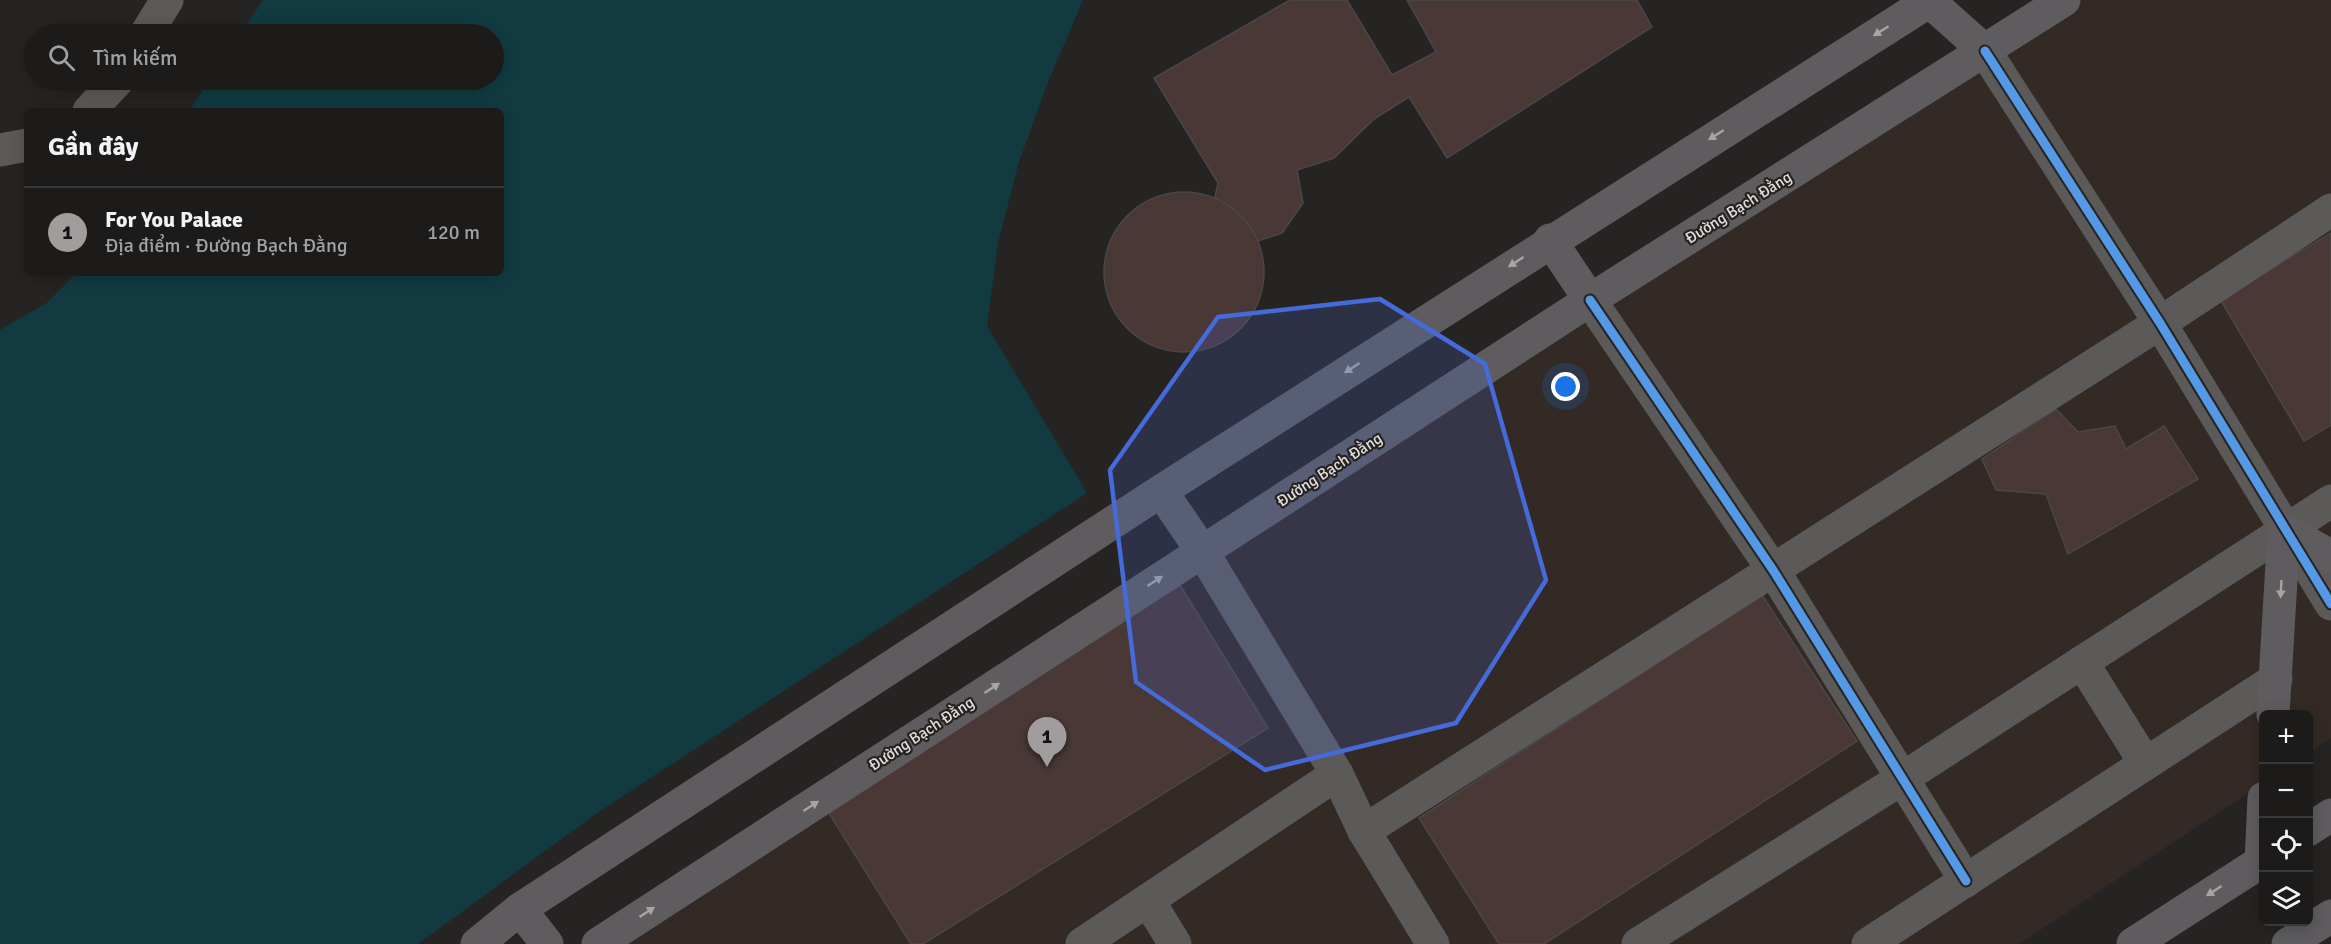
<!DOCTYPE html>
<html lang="vi">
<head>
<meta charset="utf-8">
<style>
	body { margin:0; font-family:Signika,sans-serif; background:#252423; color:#f1f3f6 }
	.controls { position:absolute; right:18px; bottom:18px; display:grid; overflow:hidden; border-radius:9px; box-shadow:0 3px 15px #0003 }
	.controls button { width:54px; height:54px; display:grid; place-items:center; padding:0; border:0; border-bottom:2px solid #3a3939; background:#1c1b1a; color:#f1f3f6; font:30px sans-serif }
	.you { position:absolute; left:1566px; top:387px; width:21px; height:21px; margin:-15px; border:4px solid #fff; border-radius:50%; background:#1a73e8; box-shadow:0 0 0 9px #1a73e833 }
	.badge { display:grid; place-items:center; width:39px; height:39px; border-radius:50%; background:#a09d9c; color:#111; font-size:20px; font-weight:700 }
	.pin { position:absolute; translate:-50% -50px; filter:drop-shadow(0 2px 3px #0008) }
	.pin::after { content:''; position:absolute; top:32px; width:21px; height:18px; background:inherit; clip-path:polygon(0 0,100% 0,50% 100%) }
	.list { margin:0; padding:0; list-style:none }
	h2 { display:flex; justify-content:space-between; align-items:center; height:78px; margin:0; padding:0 24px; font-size:26px }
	h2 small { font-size:20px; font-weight:400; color:#a0a1a2 }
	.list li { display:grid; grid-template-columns:39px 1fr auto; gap:18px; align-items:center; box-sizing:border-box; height:90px; padding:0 24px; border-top:2px solid #3a3939 }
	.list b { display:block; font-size:22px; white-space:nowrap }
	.list p { margin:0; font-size:20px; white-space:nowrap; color:#a0a1a2 }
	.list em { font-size:20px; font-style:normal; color:#a0a1a2 }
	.icon { flex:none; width:33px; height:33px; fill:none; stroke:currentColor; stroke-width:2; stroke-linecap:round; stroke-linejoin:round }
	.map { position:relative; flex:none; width:2331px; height:944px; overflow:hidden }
	.search { position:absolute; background:#1c1b1a; box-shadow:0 3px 15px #0003; left:24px; top:24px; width:480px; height:66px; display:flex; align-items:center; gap:15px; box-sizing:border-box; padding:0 21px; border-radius:33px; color:#a0a1a2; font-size:22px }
	.panel { position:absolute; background:#1c1b1a; box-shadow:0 3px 15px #0003; left:24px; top:108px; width:480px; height:168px; border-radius:9px }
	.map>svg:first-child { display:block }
	.built { fill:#332a25 }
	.water { fill:#113b41 }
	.building { fill:#493836; stroke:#4a4847; stroke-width:1.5 }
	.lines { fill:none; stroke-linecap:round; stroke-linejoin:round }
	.minor { stroke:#5c5a59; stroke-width:33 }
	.major { stroke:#5e5c5f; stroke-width:33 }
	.cycleway-casing { stroke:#272321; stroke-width:13 }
	.cycleway { stroke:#5399e6; stroke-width:9 }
	.oneway { fill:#a6a4a4 }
	.marked { fill:#446bd9; fill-opacity:0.2; stroke:#446bd9; stroke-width:4.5; stroke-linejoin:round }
	.labels { text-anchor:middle; stroke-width:4.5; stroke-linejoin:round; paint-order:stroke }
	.street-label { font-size:16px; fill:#e1dedd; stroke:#272321 }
</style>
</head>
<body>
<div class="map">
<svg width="2331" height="944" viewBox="0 0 2331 944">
	<rect width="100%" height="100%" fill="#262422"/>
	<polygon class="built" points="2041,0 2331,0 2331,738 2309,753 2308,714 2264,714 2263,783 2019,944 590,944"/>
	<polygon class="water" points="263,0 1083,0 1046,87 1018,165 998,243 987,326 1087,493 597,813 418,944 0,944 0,330 47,303 76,273 501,273 501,111 189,111 210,80 494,80 494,34 240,34"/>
	<g class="building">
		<polygon points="1290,0 1347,0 1392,75 1436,52 1407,0 1637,0 1652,27 1447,158 1409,97 1374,119 1334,158 1297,170 1303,203 1282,233 1258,241 1215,197 1218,183 1154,78"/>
		<circle cx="1184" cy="272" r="80"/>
		<polygon points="2331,233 2331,425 2304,441 2220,299"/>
		<polygon points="2056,409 2078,432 2115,426 2126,449 2164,426 2198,479 2068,554 2046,494 1996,490 1982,459"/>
		<polygon points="1180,585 1268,728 923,944 911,944 825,807"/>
		<polygon points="1762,595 1857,741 1544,944 1499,944 1419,818"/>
	</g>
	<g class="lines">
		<g class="minor">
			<polyline points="146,34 167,0"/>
			<polyline points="1985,51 2160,323 2331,604"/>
			<polyline points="89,111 118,80"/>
			<polyline points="0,150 27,145"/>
			<polyline points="1590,300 1773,570 1966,881"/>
			<polyline points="1202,551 1337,774 1364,831 1433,944"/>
			<polyline points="2082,662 2145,763"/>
			<polyline points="1364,831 2160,323 2331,210"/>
			<polyline points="1148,900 1175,944"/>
			<polyline points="1082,944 1337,774"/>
			<polyline points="1638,944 1903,778 2331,501"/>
			<polyline points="1868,944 2276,679"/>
		</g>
		<g class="major">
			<polyline points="1929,1 1985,51"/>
			<polyline points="1550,240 1590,300"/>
			<polyline points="1161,491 1202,551"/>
			<polyline points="2273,714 2284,530 2331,556"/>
			<polyline points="2308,830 2331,815"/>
			<polyline points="2261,862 2264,798"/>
			<polyline points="520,909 547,944"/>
			<polyline points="477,944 520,909 1161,491 1931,0"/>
			<polyline points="598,944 1590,300 2064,0"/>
			<polyline points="2133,944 2264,860"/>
			<polyline points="2288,944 2331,916"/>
		</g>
		<g class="cycleway-casing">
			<g id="cycleway">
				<polyline points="1985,51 2160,323 2331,604"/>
				<polyline points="1590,300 1773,570 1966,881"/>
			</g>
		</g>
		<use href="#cycleway" class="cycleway"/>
	</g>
	<defs><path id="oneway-solid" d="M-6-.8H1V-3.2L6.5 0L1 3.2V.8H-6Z" transform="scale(1.5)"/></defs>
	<g class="oneway">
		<use href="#oneway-solid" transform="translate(1881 31) rotate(148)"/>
		<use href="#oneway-solid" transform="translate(1716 135) rotate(148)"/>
		<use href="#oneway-solid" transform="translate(1516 262) rotate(147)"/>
		<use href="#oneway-solid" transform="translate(1352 368) rotate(147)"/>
		<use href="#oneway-solid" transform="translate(1155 581) rotate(-33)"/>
		<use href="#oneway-solid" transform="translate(2281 589) rotate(93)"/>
		<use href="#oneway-solid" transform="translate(992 688) rotate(-33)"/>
		<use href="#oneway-solid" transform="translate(811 806) rotate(-33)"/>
		<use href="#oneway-solid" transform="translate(2214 891) rotate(147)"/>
		<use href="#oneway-solid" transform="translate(647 912) rotate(-33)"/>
	</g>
	<path class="marked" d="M1380,299L1485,364L1546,580L1456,723L1265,770L1136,682L1110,470L1218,317Z"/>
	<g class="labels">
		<g class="street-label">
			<text transform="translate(1738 207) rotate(-32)" y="6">Đường Bạch Đằng</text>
			<text transform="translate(1329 469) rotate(-33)" y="6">Đường Bạch Đằng</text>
			<text transform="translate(921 733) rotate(-33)" y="6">Đường Bạch Đằng</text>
		</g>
	</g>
</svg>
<div class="controls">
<button>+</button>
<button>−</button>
<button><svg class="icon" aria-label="locate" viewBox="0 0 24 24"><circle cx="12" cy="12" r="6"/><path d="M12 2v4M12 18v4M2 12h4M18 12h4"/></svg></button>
<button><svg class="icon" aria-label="layers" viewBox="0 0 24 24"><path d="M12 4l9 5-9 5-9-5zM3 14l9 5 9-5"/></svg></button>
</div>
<div class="you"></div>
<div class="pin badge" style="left:1047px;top:767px">1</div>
<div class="search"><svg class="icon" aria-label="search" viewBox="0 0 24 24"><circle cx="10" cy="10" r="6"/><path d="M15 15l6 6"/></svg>Tìm kiếm</div>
<section class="panel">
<h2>Gần đây<small></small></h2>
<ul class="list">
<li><span class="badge">1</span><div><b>For You Palace</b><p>Địa điểm · Đường Bạch Đằng</p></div><em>120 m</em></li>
</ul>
</section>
</div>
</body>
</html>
